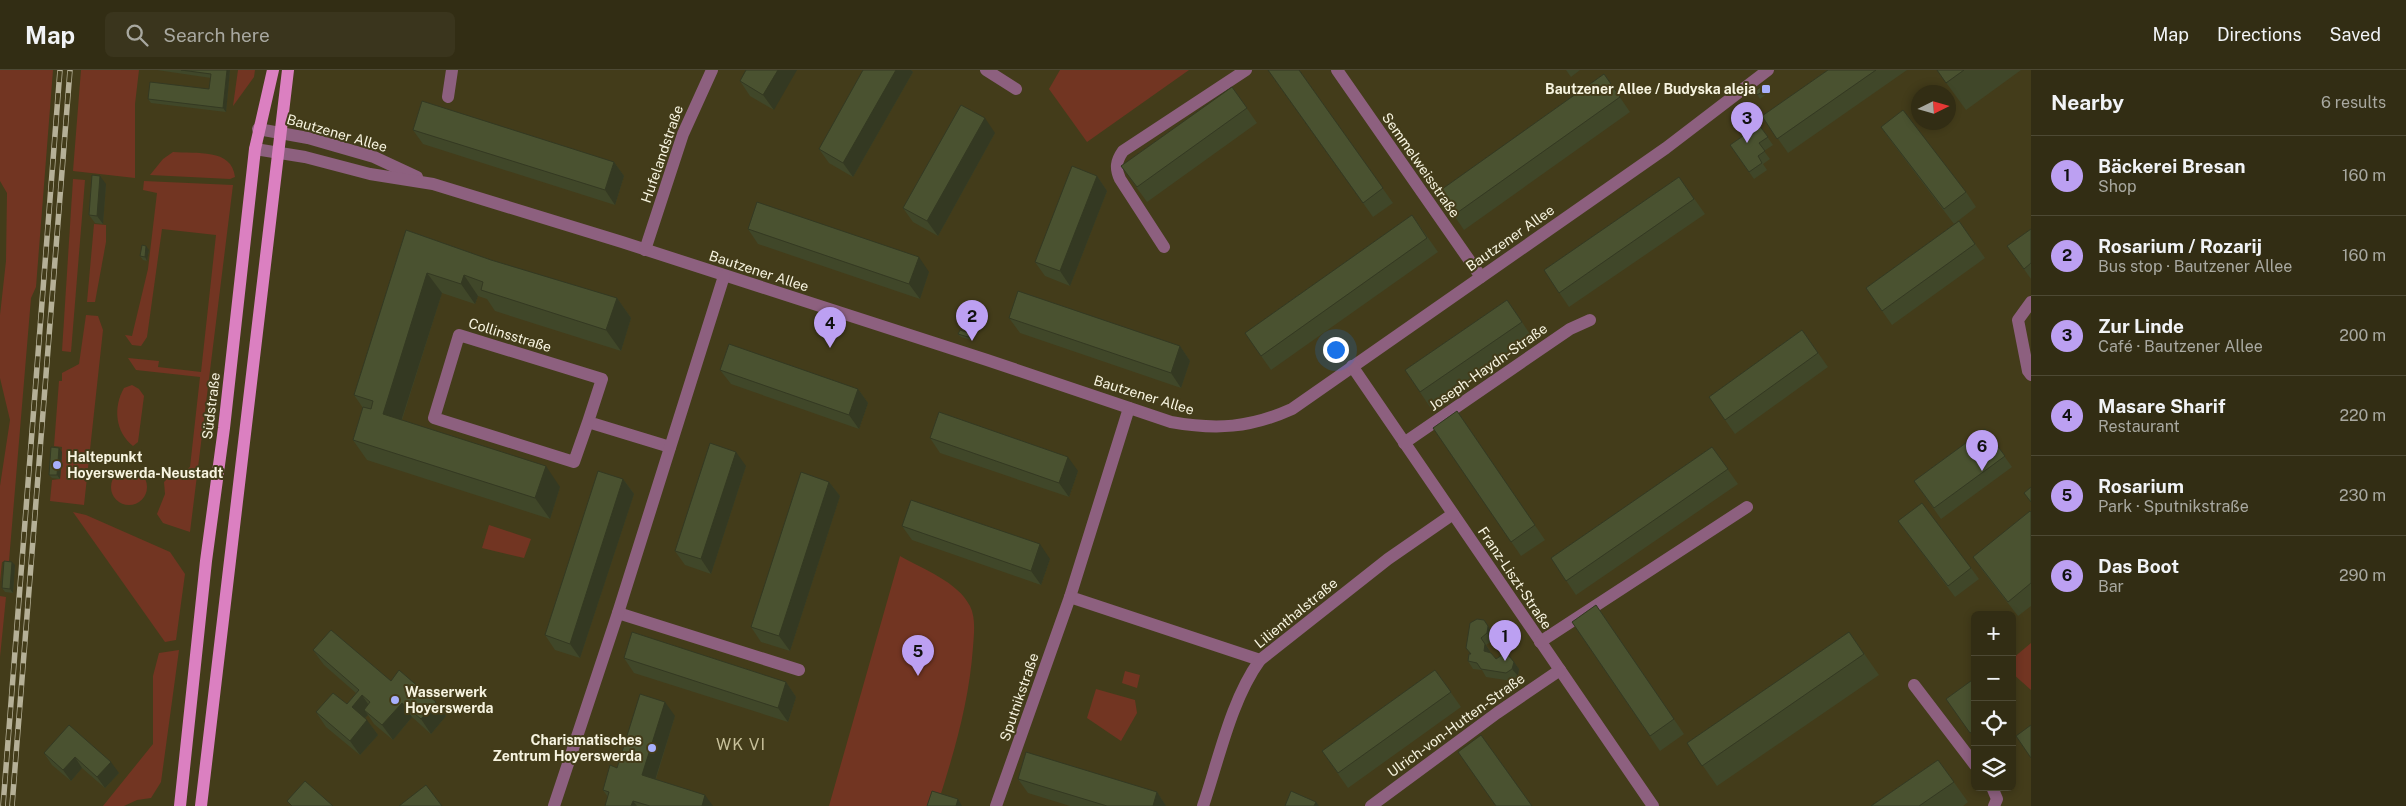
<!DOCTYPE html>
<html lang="en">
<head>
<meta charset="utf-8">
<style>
	body { margin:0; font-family:"Public Sans",sans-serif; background:#3a351d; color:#f1f3f6 }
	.controls { position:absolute; right:15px; bottom:15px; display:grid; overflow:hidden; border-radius:8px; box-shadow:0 2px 8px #0003 }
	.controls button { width:45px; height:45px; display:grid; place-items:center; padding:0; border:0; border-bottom:1px solid #4d4934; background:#322d14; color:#f1f3f6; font:25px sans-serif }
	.compass { position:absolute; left:1911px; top:15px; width:45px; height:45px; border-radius:50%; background:#322d14; box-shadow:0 2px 8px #0003; rotate:85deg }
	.you { position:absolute; left:1335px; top:279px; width:18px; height:18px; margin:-12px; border:4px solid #fff; border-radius:50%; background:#1a73e8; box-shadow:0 0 0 8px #1a73e833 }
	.badge { display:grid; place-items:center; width:32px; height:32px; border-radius:50%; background:#bca0f2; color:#111; font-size:16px; font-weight:700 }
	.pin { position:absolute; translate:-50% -41px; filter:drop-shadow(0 1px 2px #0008) }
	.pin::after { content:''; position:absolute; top:26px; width:18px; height:15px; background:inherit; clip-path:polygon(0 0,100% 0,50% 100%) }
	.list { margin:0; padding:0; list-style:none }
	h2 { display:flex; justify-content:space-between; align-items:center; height:65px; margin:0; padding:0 20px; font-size:21px }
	h2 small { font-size:16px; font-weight:400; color:#a8a8a0 }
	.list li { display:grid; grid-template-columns:32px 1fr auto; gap:15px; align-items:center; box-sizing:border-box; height:80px; padding:0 20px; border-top:1px solid #4d4934 }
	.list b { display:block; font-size:19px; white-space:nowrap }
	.list p { margin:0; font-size:16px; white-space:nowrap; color:#a8a8a0 }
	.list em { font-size:16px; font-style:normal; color:#a8a8a0 }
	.icon { flex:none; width:28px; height:28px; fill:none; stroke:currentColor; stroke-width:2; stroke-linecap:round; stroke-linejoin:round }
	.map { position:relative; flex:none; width:2031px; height:736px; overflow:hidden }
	header { display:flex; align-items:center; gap:30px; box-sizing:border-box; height:70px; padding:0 25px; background:#322d14; border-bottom:1px solid #4d4934 }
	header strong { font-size:24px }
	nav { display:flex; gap:28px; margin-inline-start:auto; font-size:18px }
	.search { width:350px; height:45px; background:#3a351d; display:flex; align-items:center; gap:12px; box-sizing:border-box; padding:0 18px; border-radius:8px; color:#a8a8a0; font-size:19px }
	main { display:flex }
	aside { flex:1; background:#322d14 }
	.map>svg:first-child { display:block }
	.green { fill:#723522 }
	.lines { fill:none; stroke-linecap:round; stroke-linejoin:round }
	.minor { stroke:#8d607f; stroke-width:12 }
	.major { stroke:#db80c1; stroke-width:12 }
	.rail-casing { stroke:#b5b097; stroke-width:5.5 }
	.rail { stroke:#433c1a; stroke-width:4; stroke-dasharray:11; stroke-linecap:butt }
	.wall { fill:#404729 }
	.shaded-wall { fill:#343922 }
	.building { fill:#4a5230; stroke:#343922 }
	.poi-dot { fill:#a8b0fc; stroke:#433c1a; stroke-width:2 }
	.labels { text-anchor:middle; stroke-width:4; stroke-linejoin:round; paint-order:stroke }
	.poi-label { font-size:14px; font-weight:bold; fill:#f7f4e0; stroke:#433c1a; text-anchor:end }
	.street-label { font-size:14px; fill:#f7f4e0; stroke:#433c1a }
	.quarter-label { font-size:16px; letter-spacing:1px; fill:#c7c09a; stroke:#433c1a }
</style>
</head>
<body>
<header>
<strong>Map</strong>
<div class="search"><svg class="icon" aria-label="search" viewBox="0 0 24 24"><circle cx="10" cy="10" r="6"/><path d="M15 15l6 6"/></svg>Search here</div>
<nav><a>Map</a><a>Directions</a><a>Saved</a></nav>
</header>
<main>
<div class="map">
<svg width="2031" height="736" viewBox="0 0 2031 736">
	<rect width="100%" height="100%" fill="#433c1a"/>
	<g class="green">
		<polygon points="0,0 53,0 36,217 31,228 9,491 2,492 0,512 0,416 10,350 0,308 0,245 6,191 7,123 0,111"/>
		<polygon points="81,0 139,0 135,34 135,108 73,101"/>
		<polygon points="238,0 255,0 254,7 233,36"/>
		<polygon points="1060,0 1189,0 1087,72 1049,19"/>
		<path d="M173,82C196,84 232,78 235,107L230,109L150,105L163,89Z"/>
		<polygon points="73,109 85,110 71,282 62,281"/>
		<polygon points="144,111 233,115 190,462 163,453 157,444 165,424 164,412 174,402 183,402 190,397 200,307 136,300 128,288 159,291 158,297 201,302 216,165 162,159 147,267 141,276 132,275 125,265 132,266 148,199 157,123 143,120"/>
		<polygon points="94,154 106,155 106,172 95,232 87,232"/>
		<polygon points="86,245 98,246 103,260 84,435 50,431 52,410 60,409 62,377 54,376 59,311 62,311 62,303 79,294"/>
		<path d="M132,315L139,319L144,326L138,372L133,376C115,362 113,337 124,318Z"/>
		<circle cx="129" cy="417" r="18"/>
		<polygon points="73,442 86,445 170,482 185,504 176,570 165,572"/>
		<polygon points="489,455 531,469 524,488 482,478"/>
		<path d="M900,486C923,499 958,512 970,536C976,548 974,564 973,577C969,633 954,683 937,736H829Z"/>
		<polygon points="0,526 6,527 0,587"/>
		<polygon points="2031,573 2031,620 2012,603 2012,589"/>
		<polygon points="179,580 161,712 151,728 137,730 124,736 103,736 153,674 153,606 159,583"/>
		<polygon points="1125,601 1140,605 1137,618 1122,613"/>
		<polygon points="1096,619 1135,630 1137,643 1121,671 1087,648"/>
	</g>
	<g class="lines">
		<g class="minor">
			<polyline points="986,0 1016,19"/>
			<polyline points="1337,0 1481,207"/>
			<polyline points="448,27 452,0"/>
			<polyline points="258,59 308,68 374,87 417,107"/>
			<path d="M255,79L305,87L370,104L433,114L622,172L987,290L1171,352C1216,360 1250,358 1292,339L1666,78L1768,0"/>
			<path d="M1164,177L1120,109C1115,98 1116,91 1123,81L1246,0"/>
			<polyline points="645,180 683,64 712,0"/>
			<polyline points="2031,232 2018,250 2028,301 2031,305"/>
			<polyline points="1352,296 1653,736"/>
			<polyline points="1129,338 1070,527 1260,590"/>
			<polyline points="588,352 574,392 434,348 459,265 602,309 588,352 670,377"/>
			<polyline points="1404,373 1570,259 1590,250"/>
			<polyline points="618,543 799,600"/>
			<polyline points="1540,572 1747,437"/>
			<polyline points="1914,615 1975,695"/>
			<polyline points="1992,717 1997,729 1994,736"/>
			<polyline points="554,736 618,543 724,206"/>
			<polyline points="996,736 1070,527"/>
			<path d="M1203,736C1219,689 1231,630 1260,590L1388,489L1453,444"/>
			<polyline points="1371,736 1497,643 1560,600"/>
		</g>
		<g class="major">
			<polyline points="180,736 206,491 224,358 255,79 273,0"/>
			<polyline points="201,736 288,0"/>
		</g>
		<g class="rail-casing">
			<g id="rail">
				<polyline points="3,736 60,0"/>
				<polyline points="12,736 70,0"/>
			</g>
		</g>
		<use href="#rail" class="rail"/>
	</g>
	<g class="wall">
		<polygon points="157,0 230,0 226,42 151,33 148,29 209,19 211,8"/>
		<polygon points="746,0 774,40 750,26 740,11"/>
		<polygon points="863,0 911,0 913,2 853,107 829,93 819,79"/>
		<polygon points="1268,0 1299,0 1393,133 1373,147"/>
		<polygon points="1566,0 1580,0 1571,7"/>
		<polygon points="1828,0 1907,0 1788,83 1762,46"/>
		<polygon points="1937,0 2021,0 1966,40"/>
		<polygon points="1604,4 1630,42 1464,160 1438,122"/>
		<polygon points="1762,16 1767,24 1760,29 1755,21"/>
		<polygon points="1232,17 1257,53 1147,132 1121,96"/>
		<polygon points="1759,55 1773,75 1764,81 1770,89 1763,94 1767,100 1754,109 1730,75"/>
		<polygon points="1881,57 1966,122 1976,137 1954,154 1891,71"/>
		<polygon points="413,60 614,92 624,106 615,135 423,74"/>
		<polygon points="995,63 938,166 913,152 903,138"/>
		<polygon points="1097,106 1107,121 1070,216 1045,206 1035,192"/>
		<polygon points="1679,107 1705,144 1569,237 1544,200"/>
		<polygon points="106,114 103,154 95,153 89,145"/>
		<polygon points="1412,145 1438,182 1271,300 1245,263"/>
		<polygon points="1959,151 1985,188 1892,255 1866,218"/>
		<polygon points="748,159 929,202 920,229 758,174"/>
		<polygon points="2031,159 2031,209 2018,191"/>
		<polygon points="406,160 491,190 617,228 631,248 621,281 495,241 487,229 478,226 475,234 442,223 402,350 560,417 550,449 367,390 353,370 363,338 354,325"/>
		<polygon points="149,180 147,191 143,190 140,186"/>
		<polygon points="1507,230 1532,267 1430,337 1405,300"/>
		<polygon points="1009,248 1180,276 1190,291 1181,318 1020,263"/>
		<polygon points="1802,260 1828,297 1735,364 1709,327"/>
		<polygon points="969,263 972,266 971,270 961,267 958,264"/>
		<polygon points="720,300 858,319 868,333 859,359 731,314"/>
		<polygon points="1457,341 1545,470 1521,486 1433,358"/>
		<polygon points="1985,359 2012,397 1941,449 1914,411"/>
		<polygon points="930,368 1078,401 1069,427 940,383"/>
		<polygon points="1712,377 1738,414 1576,525 1551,488"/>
		<polygon points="62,382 60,409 52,408 49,405"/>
		<polygon points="746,396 711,504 685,495 675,481"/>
		<polygon points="623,409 634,424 580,588 555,580 545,565"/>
		<polygon points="829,412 840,426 790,581 761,572 751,557"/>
		<polygon points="2031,442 2031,536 2018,546 1983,501 1973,487"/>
		<polygon points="1898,451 1971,498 1979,509 1955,527"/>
		<polygon points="902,456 1050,489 1041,515 912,470"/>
		<polygon points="15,495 13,523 5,522 2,518"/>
		<polygon points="1596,535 1684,664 1660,681 1572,552"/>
		<polygon points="1484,550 1493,564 1492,571 1486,575 1490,581 1490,582 1496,589 1509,586 1519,599 1518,606 1512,611 1486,607 1482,600 1473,599 1468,591"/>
		<polygon points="1849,562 1879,605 1717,716 1687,673"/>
		<polygon points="313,580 391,611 436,632 446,646 431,664 412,647 393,670 374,654 368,645 365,648 378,665 360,685 326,657 316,642 347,634 356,623 324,595"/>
		<polygon points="624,588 786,612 796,627 788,652 634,603"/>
		<polygon points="1435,600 1461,637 1348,718 1322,681"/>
		<polygon points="1975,608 1975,669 1954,640"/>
		<polygon points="675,646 656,709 713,736 605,736 608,727 603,720 617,698"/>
		<polygon points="69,655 119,703 105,718 82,698 71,711 52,695 44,683"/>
		<polygon points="1938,690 1968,732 1963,736 1871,736"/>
		<polygon points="1018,709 1157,722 1166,736 1070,736 1028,723"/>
	</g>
	<g class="shaded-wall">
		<polygon points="227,0 230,0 226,42 223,38"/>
		<polygon points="778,0 797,0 774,40 763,25"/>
		<polygon points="896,0 911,0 913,2 853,107 843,93"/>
		<polygon points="985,48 995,63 938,166 927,151"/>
		<polygon points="614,92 624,106 615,135 605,120"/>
		<polygon points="100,106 106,114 103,154 97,146"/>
		<polygon points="1097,106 1107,121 1070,216 1060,201"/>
		<polygon points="146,176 149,180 147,191 145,187"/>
		<polygon points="919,187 929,202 920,229 909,214"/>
		<polygon points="427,203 442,223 397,364 383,344"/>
		<polygon points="464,205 478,226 475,234 461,214"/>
		<polygon points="617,228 631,248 621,281 606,260"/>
		<polygon points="969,263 972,266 971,270 968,267"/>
		<polygon points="1180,276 1190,291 1181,318 1171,303"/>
		<polygon points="858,319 868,333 859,359 849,345"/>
		<polygon points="59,378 62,382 60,409 57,405"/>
		<polygon points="736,382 746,396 711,504 701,489"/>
		<polygon points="1068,387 1078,401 1069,427 1059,413"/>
		<polygon points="546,396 560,417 550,449 535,428"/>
		<polygon points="623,409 634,424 580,588 570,574"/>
		<polygon points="829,412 840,426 790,581 779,566"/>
		<polygon points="1040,474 1050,489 1041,515 1031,501"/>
		<polygon points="12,492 15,495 13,523 10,519"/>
		<polygon points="1488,556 1493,564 1492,571 1487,563"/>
		<polygon points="1485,574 1490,581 1489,589 1484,581"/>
		<polygon points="1514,592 1519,599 1518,606 1512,599"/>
		<polygon points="786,612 796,627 788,652 778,638"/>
		<polygon points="362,625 372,640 364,640 368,645 362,651 352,637"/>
		<polygon points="436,632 446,646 431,664 421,649"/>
		<polygon points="665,632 675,646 652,720 642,705"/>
		<polygon points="402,633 412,647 393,670 382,655"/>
		<polygon points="367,650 378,665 360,685 350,671"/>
		<polygon points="75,687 82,698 71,711 63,700"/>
		<polygon points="111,692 119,703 105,718 97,707"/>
		<polygon points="1157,722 1166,736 1153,736"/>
		<polygon points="705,725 713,736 702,736"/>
		<polygon points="958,729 962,736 956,736"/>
		<polygon points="633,731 637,736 631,736"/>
		<polygon points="1316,732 1319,736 1314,736"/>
	</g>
	<g class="building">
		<polygon points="181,0 227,0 223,38 148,29 150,12 209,19 211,4"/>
		<polygon points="746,0 778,0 763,25 740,11"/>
		<polygon points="863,0 896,0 843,93 819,79"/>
		<polygon points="1268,0 1299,0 1383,118 1363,133"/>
		<polygon points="1828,0 1876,0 1777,69 1762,46"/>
		<polygon points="1937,0 1964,0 1946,13"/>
		<polygon points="1604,4 1620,27 1454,145 1438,122"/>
		<polygon points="1762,16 1765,20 1757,25 1755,21"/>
		<polygon points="1232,17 1247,38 1137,117 1121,96"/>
		<polygon points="422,31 614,92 605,120 413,60"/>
		<polygon points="961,35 985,48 927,151 903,138"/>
		<polygon points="1903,40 1966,122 1944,139 1881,57"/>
		<polygon points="1759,55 1768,67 1759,73 1765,81 1758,86 1762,93 1749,102 1730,75"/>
		<polygon points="1072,96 1097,106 1060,201 1035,192"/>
		<polygon points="92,105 100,106 97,146 89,145"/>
		<polygon points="1679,107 1694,129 1559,223 1544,200"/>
		<polygon points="757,132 919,187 909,214 748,159"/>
		<polygon points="1412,145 1427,168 1261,286 1245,263"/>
		<polygon points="1959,151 1975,174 1882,241 1866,218"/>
		<polygon points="2031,159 2031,193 2024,199 2007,176"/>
		<polygon points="406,160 491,190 617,228 606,260 481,220 483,212 464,205 461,214 427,203 383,344 546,396 535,428 353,370 363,337 371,339 373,331 354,325"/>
		<polygon points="142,175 146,176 145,187 140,186"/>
		<polygon points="1018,221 1180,276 1171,303 1009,248"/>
		<polygon points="1507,230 1522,252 1420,322 1405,300"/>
		<polygon points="960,260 969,263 968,267 958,264"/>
		<polygon points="1802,260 1818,283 1725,350 1709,327"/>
		<polygon points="729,274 858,319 849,345 720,300"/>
		<polygon points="1457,341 1535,455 1511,472 1433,358"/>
		<polygon points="939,342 1068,387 1059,413 930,368"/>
		<polygon points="1985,359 2005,386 1934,438 1914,411"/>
		<polygon points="710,373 736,382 701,489 675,481"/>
		<polygon points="51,377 59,378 57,405 49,405"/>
		<polygon points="1712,377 1728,399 1566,511 1551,488"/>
		<polygon points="598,401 623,409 570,574 545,565"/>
		<polygon points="801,402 829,412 779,566 751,557"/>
		<polygon points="2031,417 2031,432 2024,423"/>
		<polygon points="911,430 1040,474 1031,501 902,456"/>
		<polygon points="1922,433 1971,498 1948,516 1898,451"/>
		<polygon points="2030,441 2031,442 2031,513 2008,532 1973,487"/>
		<polygon points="4,491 12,492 10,519 2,518"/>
		<polygon points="1596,535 1674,649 1650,666 1572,552"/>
		<polygon points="1477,549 1484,550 1488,556 1487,563 1481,568 1485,574 1484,581 1491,583 1496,589 1502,585 1509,586 1514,592 1512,599 1506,603 1481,599 1477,593 1468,591 1469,584 1471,584 1466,578 1470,553"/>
		<polygon points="331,560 391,611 399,600 436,632 421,649 402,633 382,655 364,640 370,632 362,625 352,637 367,650 350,671 316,642 333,623 347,634 359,620 313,580"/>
		<polygon points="632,562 786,612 778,638 624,588"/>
		<polygon points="1849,562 1864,584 1702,696 1687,673"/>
		<polygon points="1435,600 1451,622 1338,703 1322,681"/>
		<polygon points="1975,608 1975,660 1970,663 1946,629"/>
		<polygon points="640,624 665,632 642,705 705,725 702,736 650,736 633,731 631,736 605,736 609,722 603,720 610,695 617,698"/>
		<polygon points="69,655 111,692 97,707 75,687 63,700 44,683"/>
		<polygon points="2031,655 2031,688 2016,666"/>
		<polygon points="1481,665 1532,736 1496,736 1458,682"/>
		<polygon points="1026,682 1157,722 1153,736 1107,736 1018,709"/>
		<polygon points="1938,690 1954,712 1919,736 1871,736"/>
		<polygon points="305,711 333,736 292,736 287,731"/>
		<polygon points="426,715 442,736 399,736"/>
		<polygon points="932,721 958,729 956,736 927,736"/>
		<polygon points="1291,721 1316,732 1314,736 1285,736"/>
	</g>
	<g class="poi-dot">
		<rect x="1761" y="14" width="10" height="10" rx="2.5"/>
		<circle cx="57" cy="395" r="5"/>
		<circle cx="395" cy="630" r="5"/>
		<circle cx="652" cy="678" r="5"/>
	</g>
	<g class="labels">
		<g class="poi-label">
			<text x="1756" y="24">Bautzener Allee / Budyska aleja</text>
			<text x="67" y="392" text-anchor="start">Haltepunkt<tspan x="67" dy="16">Hoyerswerda-Neustadt</tspan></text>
			<text x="405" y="627" text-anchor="start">Wasserwerk<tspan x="405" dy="16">Hoyerswerda</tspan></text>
			<text x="642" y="675">Charismatisches<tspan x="642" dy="16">Zentrum Hoyerswerda</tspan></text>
		</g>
		<g class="street-label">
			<text transform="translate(337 63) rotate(16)" y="5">Bautzener Allee</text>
			<text transform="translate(662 84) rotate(-71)" y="5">Hufelandstraße</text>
			<text transform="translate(1421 95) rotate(55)" y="5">Semmelweisstraße</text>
			<text transform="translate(1510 168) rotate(-35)" y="5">Bautzener Allee</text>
			<text transform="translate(759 201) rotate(18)" y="5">Bautzener Allee</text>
			<text transform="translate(510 265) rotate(17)" y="5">Collinsstraße</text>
			<text transform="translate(1488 297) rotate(-35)" y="5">Joseph-Haydn-Straße</text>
			<text transform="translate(1144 325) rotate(17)" y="5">Bautzener Allee</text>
			<text transform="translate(211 336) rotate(-83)" y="5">Südstraße</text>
			<text transform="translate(1515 508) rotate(56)" y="5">Franz-Liszt-Straße</text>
			<text transform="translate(1296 543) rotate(-39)" y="5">Lilienthalstraße</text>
			<text transform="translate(1019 627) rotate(-71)" y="5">Sputnikstraße</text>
			<text transform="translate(1456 655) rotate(-36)" y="5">Ulrich-von-Hutten-Straße</text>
		</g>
		<g class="quarter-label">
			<text x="741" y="680">WK VI</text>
		</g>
	</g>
</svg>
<div class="controls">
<button>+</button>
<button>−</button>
<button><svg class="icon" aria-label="locate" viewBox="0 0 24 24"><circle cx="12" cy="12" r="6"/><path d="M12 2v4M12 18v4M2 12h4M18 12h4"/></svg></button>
<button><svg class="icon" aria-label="layers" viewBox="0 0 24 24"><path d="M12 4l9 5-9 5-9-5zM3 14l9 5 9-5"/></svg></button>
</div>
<svg class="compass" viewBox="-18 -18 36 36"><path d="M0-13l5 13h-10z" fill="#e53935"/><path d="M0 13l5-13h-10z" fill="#a8a8a0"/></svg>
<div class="you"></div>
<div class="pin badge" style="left:1505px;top:591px">1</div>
<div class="pin badge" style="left:972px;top:271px">2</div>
<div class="pin badge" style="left:1747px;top:73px">3</div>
<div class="pin badge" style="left:830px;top:278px">4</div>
<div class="pin badge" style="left:918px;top:606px">5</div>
<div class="pin badge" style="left:1982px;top:401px">6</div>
</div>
<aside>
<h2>Nearby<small>6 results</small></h2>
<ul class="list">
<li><span class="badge">1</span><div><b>Bäckerei Bresan</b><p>Shop</p></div><em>160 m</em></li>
<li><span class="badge">2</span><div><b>Rosarium / Rozarij</b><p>Bus stop · Bautzener Allee</p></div><em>160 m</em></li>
<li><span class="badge">3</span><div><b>Zur Linde</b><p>Café · Bautzener Allee</p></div><em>200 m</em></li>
<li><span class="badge">4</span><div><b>Masare Sharif</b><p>Restaurant</p></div><em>220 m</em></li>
<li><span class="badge">5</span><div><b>Rosarium</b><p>Park · Sputnikstraße</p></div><em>230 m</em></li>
<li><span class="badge">6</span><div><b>Das Boot</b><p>Bar</p></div><em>290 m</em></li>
</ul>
</aside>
</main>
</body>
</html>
